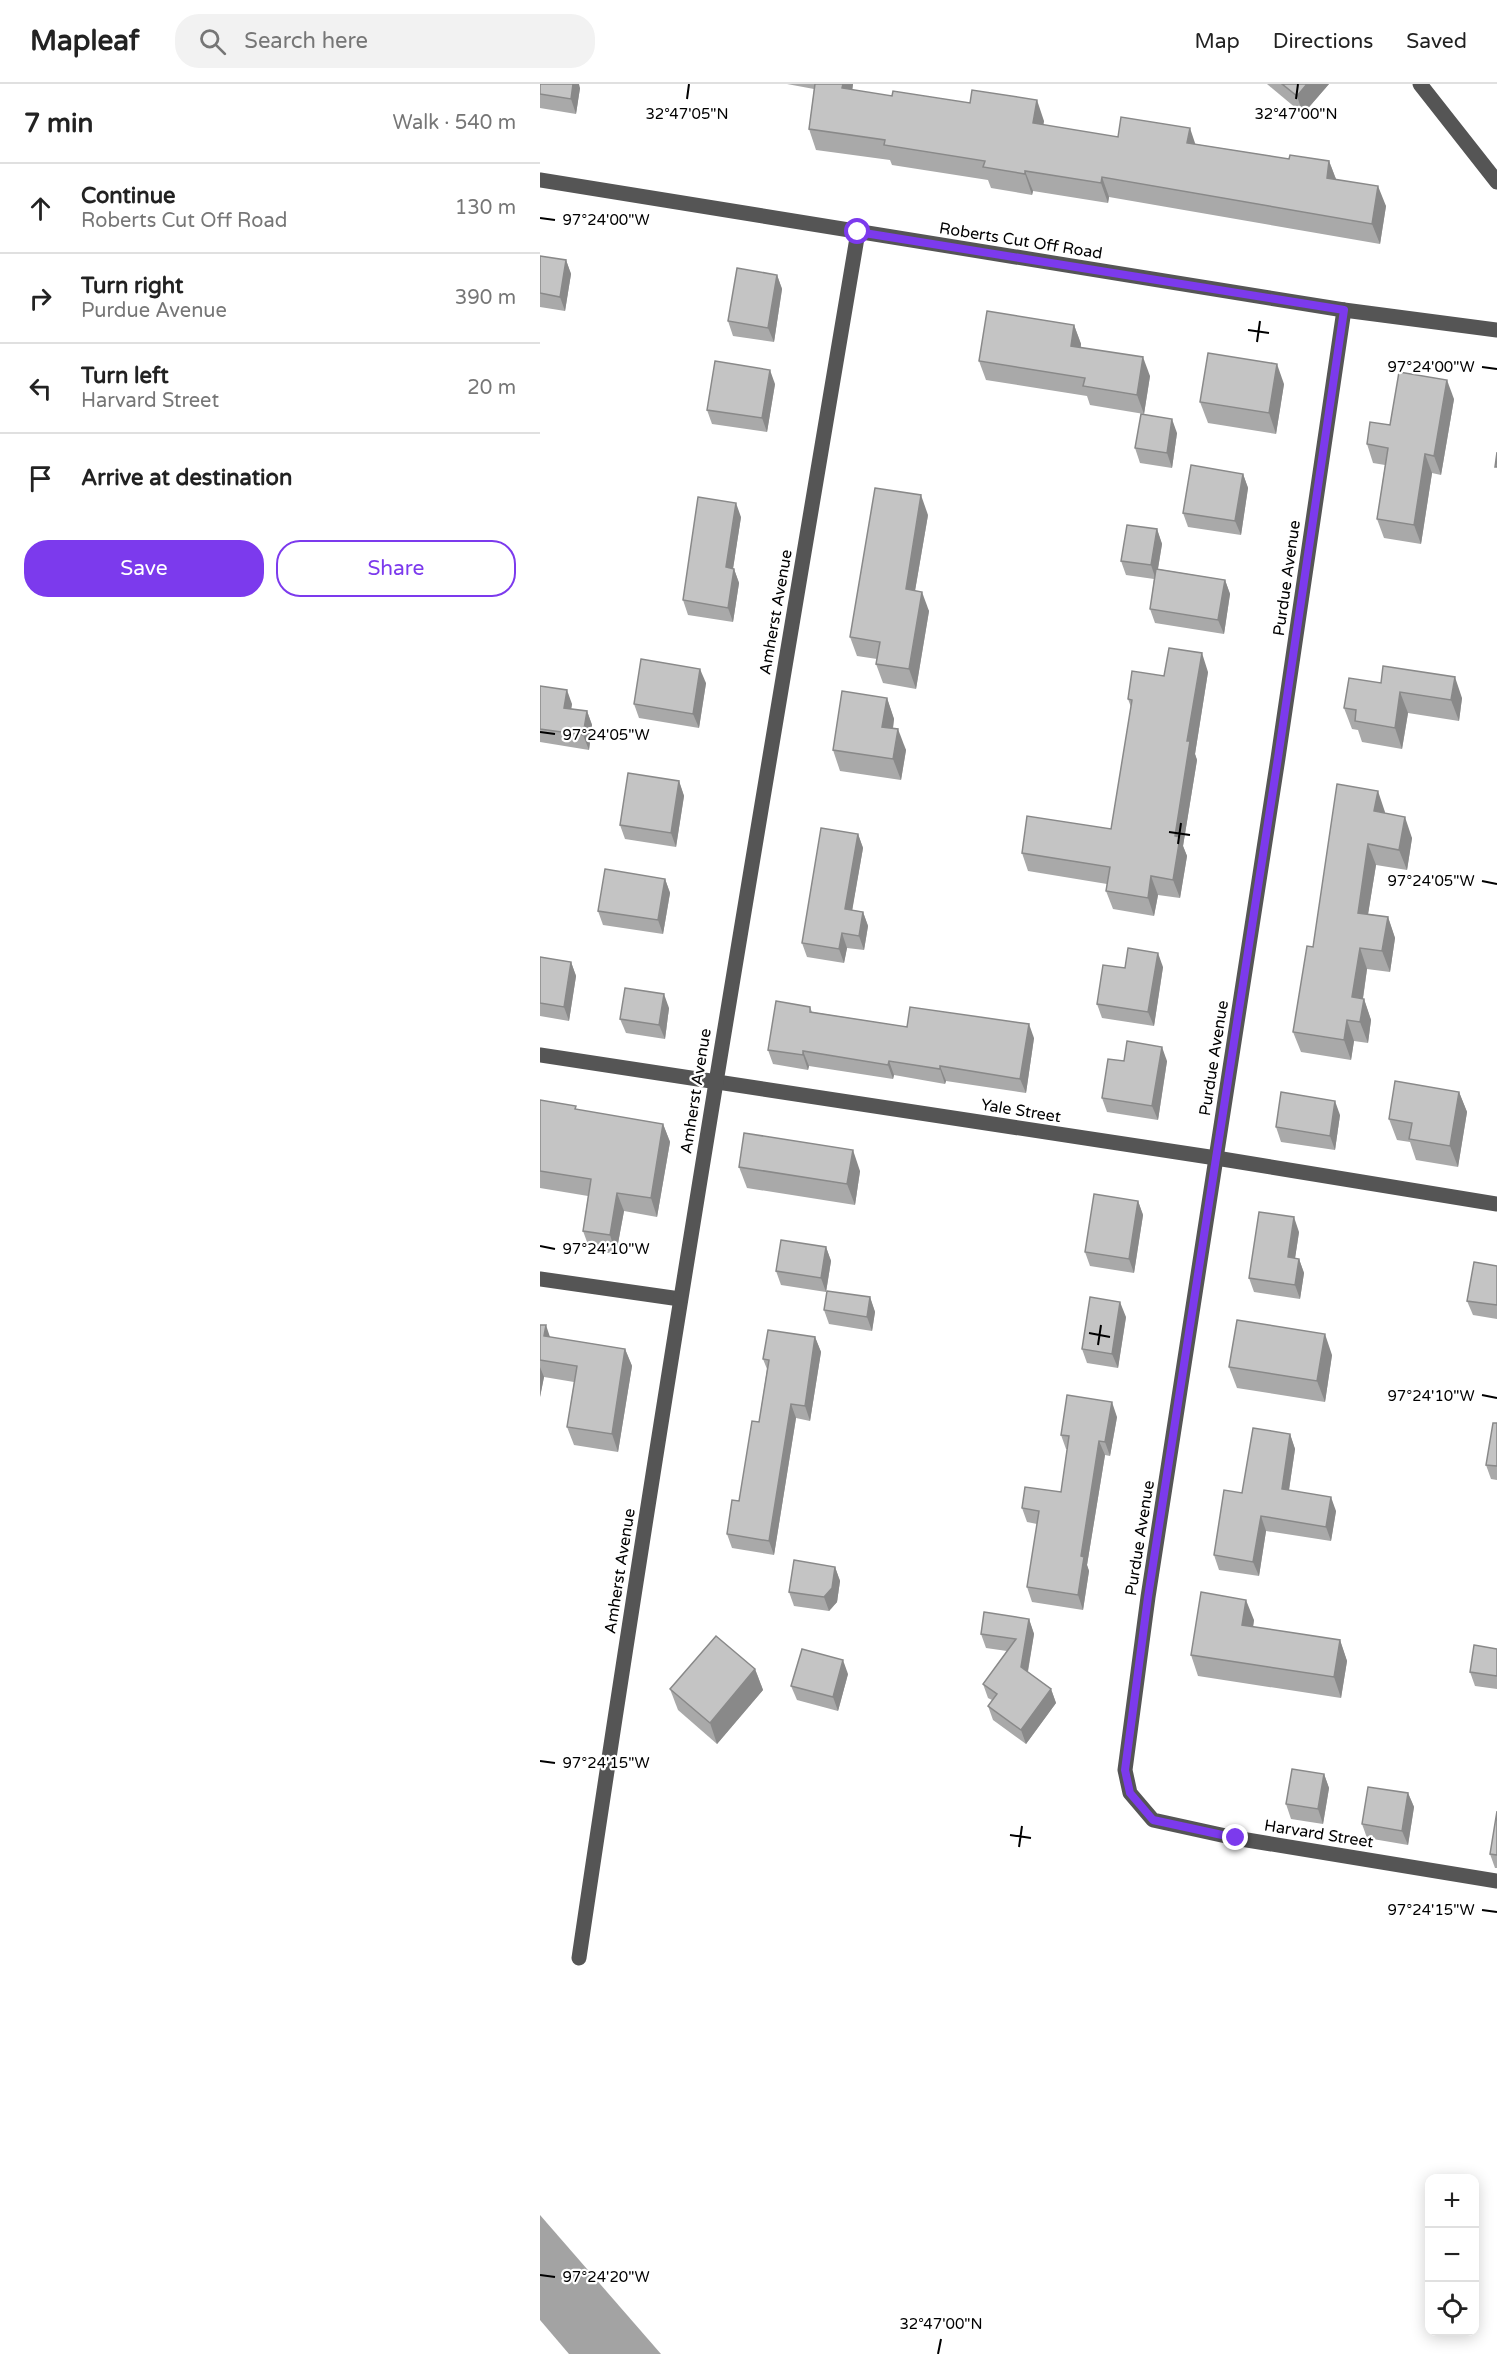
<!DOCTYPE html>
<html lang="en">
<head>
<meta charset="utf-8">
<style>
	body { margin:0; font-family:"Varela Round",sans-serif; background:#f2f2f2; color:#222 }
	.controls { position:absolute; right:18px; bottom:18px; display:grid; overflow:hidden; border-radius:12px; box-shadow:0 3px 15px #0003 }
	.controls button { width:54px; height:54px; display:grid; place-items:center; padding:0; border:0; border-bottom:2px solid #e0e0e0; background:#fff; color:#222; font:30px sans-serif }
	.stop { position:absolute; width:18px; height:18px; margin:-14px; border:4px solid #7c3aed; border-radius:50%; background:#fff }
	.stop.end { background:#7c3aed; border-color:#fff; box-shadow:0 2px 6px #0008 }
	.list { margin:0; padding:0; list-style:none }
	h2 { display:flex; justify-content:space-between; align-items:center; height:78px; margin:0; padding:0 24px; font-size:26px }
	h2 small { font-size:20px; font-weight:400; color:#767676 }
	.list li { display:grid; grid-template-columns:39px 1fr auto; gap:18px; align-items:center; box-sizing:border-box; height:90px; padding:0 24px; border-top:2px solid #e0e0e0 }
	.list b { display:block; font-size:22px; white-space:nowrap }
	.list p { margin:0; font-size:20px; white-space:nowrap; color:#767676 }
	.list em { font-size:20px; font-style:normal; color:#767676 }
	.actions { display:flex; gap:12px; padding:18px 24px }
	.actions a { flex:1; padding:14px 0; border:2px solid #7c3aed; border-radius:24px; text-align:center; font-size:21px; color:#7c3aed }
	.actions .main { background:#7c3aed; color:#fff }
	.icon { flex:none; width:33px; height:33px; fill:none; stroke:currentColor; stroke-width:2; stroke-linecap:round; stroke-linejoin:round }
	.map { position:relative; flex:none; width:957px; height:2270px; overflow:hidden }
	header { display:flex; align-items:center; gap:36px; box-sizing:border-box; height:84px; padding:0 30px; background:#fff; border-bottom:2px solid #e0e0e0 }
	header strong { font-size:28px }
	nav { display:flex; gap:33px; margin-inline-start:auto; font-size:21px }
	.search { width:420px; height:54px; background:#f2f2f2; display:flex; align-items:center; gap:15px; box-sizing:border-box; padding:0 21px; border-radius:24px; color:#767676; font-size:22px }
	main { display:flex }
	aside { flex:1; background:#fff }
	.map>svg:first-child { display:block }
	.water { fill:#a3a3a3 }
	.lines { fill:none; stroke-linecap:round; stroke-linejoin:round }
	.minor { stroke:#555; stroke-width:15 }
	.wall { fill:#a9a9a9 }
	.shaded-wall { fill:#898989 }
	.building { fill:#c4c4c4; stroke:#898989; stroke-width:1.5 }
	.route { stroke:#7c3aed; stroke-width:8 }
	.ticks { fill:none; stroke:#000; stroke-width:2 }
	.labels { text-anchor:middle; stroke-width:4.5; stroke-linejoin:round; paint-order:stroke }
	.street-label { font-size:16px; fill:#000; stroke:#fff }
	.ticks-label { font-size:15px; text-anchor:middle; fill:#000; stroke:#fff; stroke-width:4.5; stroke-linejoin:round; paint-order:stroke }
</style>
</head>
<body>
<header>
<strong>Mapleaf</strong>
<div class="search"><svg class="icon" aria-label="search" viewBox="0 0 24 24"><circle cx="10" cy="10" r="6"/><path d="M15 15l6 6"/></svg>Search here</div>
<nav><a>Map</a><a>Directions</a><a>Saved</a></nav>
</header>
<main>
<aside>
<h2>7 min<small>Walk · 540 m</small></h2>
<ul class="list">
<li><svg class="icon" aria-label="ahead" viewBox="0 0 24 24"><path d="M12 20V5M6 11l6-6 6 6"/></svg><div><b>Continue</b><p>Roberts Cut Off Road</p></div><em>130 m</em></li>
<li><svg class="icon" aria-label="right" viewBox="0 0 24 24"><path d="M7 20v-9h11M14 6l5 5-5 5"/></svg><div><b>Turn right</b><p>Purdue Avenue</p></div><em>390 m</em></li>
<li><svg class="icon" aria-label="left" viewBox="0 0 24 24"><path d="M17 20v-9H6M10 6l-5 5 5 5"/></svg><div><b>Turn left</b><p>Harvard Street</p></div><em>20 m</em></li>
<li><svg class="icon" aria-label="arrive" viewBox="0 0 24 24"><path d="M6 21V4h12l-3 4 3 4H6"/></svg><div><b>Arrive at destination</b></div></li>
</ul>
<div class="actions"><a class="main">Save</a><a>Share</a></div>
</aside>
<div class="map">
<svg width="957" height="2270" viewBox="0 0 957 2270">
	<rect width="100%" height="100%" fill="#fff"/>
	<polygon class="water" points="0,2131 121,2270 29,2270 0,2236"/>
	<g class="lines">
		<g class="minor">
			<polyline points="880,0 957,98"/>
			<polyline points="0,96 804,226 957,246"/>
			<polyline points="804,226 738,674 608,1513 585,1686 590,1709 613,1736 695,1754 957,1797"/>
			<polyline points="0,971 676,1074 957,1120"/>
			<polyline points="0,1195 140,1215"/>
			<path d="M39,1874C124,1298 221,723 318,148"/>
		</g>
	</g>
	<g class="wall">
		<polygon points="0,0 40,4 36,30 0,24"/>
		<polygon points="247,0 313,0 312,6 504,37 503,41 578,53 655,60 749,75 789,77 796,95 846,122 840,160 569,113 568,119 493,107 492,111 451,104 448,96 352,81 350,76 276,66 269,45 274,5"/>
		<polygon points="727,0 789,0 763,30"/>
		<polygon points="0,172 26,176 31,190 25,227 0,223"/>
		<polygon points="237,191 242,205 234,258 193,252 188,237"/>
		<polygon points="534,241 541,260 541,263 610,292 604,330 550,321 547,312 446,296 439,277"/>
		<polygon points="235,300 227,348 172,340 167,326"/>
		<polygon points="744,300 736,350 668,339 660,318"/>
		<polygon points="914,315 901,391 892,389 881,460 844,454 837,435 845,381 833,379 827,360 850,341"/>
		<polygon points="637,349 632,384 600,379 595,364"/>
		<polygon points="703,390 708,404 701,451 648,443 643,429"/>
		<polygon points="388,431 375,507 389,527 376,605 343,599 336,580 337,575 317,572 310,553"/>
		<polygon points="201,433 193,484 194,485 199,499 193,538 148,531 143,516"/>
		<polygon points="617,445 622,460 618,485 685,496 690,510 684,550 615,539 610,525 614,495 586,491 581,477"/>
		<polygon points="668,588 655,670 657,676 643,762 647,772 640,814 618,811 614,832 573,825 566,807 567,800 488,787 482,769 571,745 591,623 588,615 624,592"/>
		<polygon points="809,594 922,614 919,637 868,629 862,665 822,658 818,646 812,645 804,624"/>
		<polygon points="166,599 159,644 99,634 94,620"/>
		<polygon points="0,602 32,620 31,625 47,627 52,641 49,666 0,658"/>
		<polygon points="347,614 354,635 353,645 366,666 361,696 300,687 293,666"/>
		<polygon points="139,697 144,712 136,763 85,755 80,741"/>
		<polygon points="845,728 845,729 872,754 867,786 836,781 828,830 848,833 855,854 850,888 827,885 823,915 824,915 831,936 828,959 814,957 811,976 761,968 753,948 773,863"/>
		<polygon points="318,750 323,764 312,826 323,828 328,842 324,866 307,864 304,879 267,873 262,859"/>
		<polygon points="125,795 130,809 123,850 63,841 58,827"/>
		<polygon points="0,873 31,878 36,892 29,937 0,932"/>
		<polygon points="623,883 614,942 562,934 557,920 585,884"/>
		<polygon points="270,923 272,928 367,943 494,954 486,1009 406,997 405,1000 354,991 353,995 269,982 268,986 233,980 228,966"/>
		<polygon points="129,924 125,955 86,949 80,935"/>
		<polygon points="584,977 627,977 618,1036 567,1028 562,1014"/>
		<polygon points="919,1008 927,1028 918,1083 876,1076 870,1058 857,1056 849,1035"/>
		<polygon points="0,1016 37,1026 123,1040 130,1058 117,1133 84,1127 76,1170 50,1166 43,1147 48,1112 0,1104"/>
		<polygon points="800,1031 795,1066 741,1058 736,1043"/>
		<polygon points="199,1083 320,1087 315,1121 207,1104"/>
		<polygon points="598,1117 603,1131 594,1189 550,1182 545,1168"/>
		<polygon points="759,1148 755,1174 759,1175 764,1189 760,1215 714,1208 709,1194"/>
		<polygon points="286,1163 291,1177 286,1208 241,1201 236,1187"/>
		<polygon points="957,1182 957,1235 933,1231 927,1217"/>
		<polygon points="330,1213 335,1228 332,1247 289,1240 284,1226"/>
		<polygon points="586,1233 578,1284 547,1279 542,1265"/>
		<polygon points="0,1241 10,1253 85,1265 92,1282 78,1368 34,1361 27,1343 34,1298 4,1293 0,1313"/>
		<polygon points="275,1253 281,1268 270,1337 256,1334 234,1471 192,1464 187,1450 199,1417 219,1338 227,1285 223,1275"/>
		<polygon points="792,1271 785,1318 697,1304 689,1283"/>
		<polygon points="577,1333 570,1372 565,1371 547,1481 549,1487 543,1526 492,1518 487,1503 497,1440 487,1438 482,1424 521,1408 527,1365 526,1365 521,1351"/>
		<polygon points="957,1339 957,1396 951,1395 946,1381"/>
		<polygon points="750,1350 755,1365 749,1406 796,1427 791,1457 726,1447 719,1492 679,1486 674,1471 702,1409"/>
		<polygon points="295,1483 300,1497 297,1518 289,1527 254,1522 249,1508"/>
		<polygon points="489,1535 494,1550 488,1588 511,1605 516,1619 486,1660 453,1636 448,1622 452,1616 448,1614 443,1600 467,1567 446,1564 441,1550"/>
		<polygon points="714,1536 713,1543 800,1556 807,1577 801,1614 658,1592 651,1571"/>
		<polygon points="957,1565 957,1605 935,1602 930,1588"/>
		<polygon points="215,1585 223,1606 177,1660 138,1626 130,1605"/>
		<polygon points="308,1590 298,1627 257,1616 251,1602"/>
		<polygon points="784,1690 789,1704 783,1740 751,1735 746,1720"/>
		<polygon points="868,1709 874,1723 868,1761 827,1754 822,1740"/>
		<polygon points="957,1727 957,1784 955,1784 950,1770"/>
	</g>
	<g class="shaded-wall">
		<polygon points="33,0 39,0 40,4 36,30 31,15"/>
		<polygon points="303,0 313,0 310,25 302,4"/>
		<polygon points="767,0 789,0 763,30 757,12"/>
		<polygon points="497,16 504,37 500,60 493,39"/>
		<polygon points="650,44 657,65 647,59"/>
		<polygon points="789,77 797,98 787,94"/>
		<polygon points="485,87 493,107 492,111 485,90"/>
		<polygon points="562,93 569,113 568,119 561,99"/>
		<polygon points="838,102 846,122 840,160 832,140"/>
		<polygon points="26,176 31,190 25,227 20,213"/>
		<polygon points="237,191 242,205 234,258 228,244"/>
		<polygon points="534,241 541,260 538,280 531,262"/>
		<polygon points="603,273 610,292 604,330 597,311"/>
		<polygon points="737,280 744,300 736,350 729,329"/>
		<polygon points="230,286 235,300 227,348 222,334"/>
		<polygon points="907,296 914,315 901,391 894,372"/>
		<polygon points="632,335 637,349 632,384 627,369"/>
		<polygon points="885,370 892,389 881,460 874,441"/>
		<polygon points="703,390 708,404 701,451 695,437"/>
		<polygon points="381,411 388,431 372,524 366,505"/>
		<polygon points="196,419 201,433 191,498 186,483"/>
		<polygon points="617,445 622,460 616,496 611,481"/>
		<polygon points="194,485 199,499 193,538 188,524"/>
		<polygon points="685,496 690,510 684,550 678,536"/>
		<polygon points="382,508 389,527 376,605 369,585"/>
		<polygon points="662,569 668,588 655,670 657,676 643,762 647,772 640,814 633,796 635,752 647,657"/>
		<polygon points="160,585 166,599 159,644 153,630"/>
		<polygon points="915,593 922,614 919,637 911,616"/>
		<polygon points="27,606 32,620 29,638 24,624"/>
		<polygon points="860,608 868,629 862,665 855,644"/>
		<polygon points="347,614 354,635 350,664 342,643"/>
		<polygon points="47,627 52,641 49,666 43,651"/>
		<polygon points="358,645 366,666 361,696 353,675"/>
		<polygon points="139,697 144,712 136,763 131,749"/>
		<polygon points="838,707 845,728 842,748 834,727"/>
		<polygon points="865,733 872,754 867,786 859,766"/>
		<polygon points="318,750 323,764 310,839 305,825"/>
		<polygon points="828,760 836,781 825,849 818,829"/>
		<polygon points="611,792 618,811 614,832 608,814"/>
		<polygon points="125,795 130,809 123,850 118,836"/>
		<polygon points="323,828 328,842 324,866 319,852"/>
		<polygon points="848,833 855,854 850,888 842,867"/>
		<polygon points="302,849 307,864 304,879 299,865"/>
		<polygon points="820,864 827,885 820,934 812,913"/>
		<polygon points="618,869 623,883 614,942 608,928"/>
		<polygon points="31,878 36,892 29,937 24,923"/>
		<polygon points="124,910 129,924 125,955 119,941"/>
		<polygon points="824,915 831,936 828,959 820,938"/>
		<polygon points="807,936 814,957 811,976 804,956"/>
		<polygon points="489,940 494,954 486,1009 480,995"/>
		<polygon points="622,963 627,977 618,1036 612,1022"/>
		<polygon points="263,967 269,982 268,986 263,971"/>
		<polygon points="349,977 354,991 353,995 348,981"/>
		<polygon points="400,982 406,997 405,1000 400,985"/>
		<polygon points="919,1008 927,1028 918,1083 910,1062"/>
		<polygon points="795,1017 800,1031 795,1066 790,1052"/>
		<polygon points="123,1040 130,1058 117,1133 111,1114"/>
		<polygon points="313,1066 320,1087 315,1121 307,1100"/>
		<polygon points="77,1109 84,1127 76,1170 70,1151"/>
		<polygon points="598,1117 603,1131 594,1189 589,1175"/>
		<polygon points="754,1133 759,1148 753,1188 748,1173"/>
		<polygon points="286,1163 291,1177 286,1208 281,1194"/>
		<polygon points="759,1175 764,1189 760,1215 755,1201"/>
		<polygon points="330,1213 335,1228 332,1247 327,1233"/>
		<polygon points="580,1218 586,1233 578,1284 572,1270"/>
		<polygon points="6,1241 12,1259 4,1252"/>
		<polygon points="785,1250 792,1271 785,1318 777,1297"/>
		<polygon points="275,1253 281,1268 270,1337 265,1322"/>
		<polygon points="85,1265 92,1282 78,1368 72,1350"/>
		<polygon points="0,1283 4,1293 0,1313"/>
		<polygon points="572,1318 577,1333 570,1372 565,1358"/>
		<polygon points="251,1320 256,1334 234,1471 229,1457"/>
		<polygon points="750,1350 755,1365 747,1419 742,1405"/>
		<polygon points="559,1357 565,1371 547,1481 549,1487 543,1526 538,1511 541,1472"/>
		<polygon points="791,1413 796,1427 791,1457 786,1443"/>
		<polygon points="721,1432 726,1447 719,1492 713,1478"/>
		<polygon points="295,1483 300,1497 297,1518 289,1527 284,1513"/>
		<polygon points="706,1516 714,1536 710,1562 702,1541"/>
		<polygon points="489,1535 494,1550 486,1597 481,1583"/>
		<polygon points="800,1556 807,1577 801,1614 794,1593"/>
		<polygon points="303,1576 308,1590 298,1627 293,1613"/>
		<polygon points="215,1585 223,1606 177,1660 170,1639"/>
		<polygon points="511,1605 516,1619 486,1660 481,1646"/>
		<polygon points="784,1690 789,1704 783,1740 778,1725"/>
		<polygon points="868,1709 874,1723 868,1761 862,1747"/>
	</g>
	<g class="building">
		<polygon points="0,0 33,0 31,15 0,10"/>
		<polygon points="275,0 303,0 302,4 352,12 353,7 430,19 432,6 497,16 493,39 578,53 581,33 650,44 647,59 749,75 750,71 789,77 787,94 838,102 832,140 562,93 561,99 485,87 485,90 443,83 445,77 344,61 345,56 269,45"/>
		<polygon points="742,0 767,0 757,12"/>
		<polygon points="0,172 26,176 20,213 0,209"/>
		<polygon points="197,184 237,191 228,244 188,237"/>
		<polygon points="447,227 534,241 531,262 603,273 597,311 543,302 545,294 439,277"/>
		<polygon points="668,269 737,280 729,329 660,318"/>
		<polygon points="175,277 230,286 222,334 167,326"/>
		<polygon points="859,288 907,296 894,372 885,370 874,441 837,435 848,364 827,360 830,338 850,341"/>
		<polygon points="601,330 632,335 627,369 595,364"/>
		<polygon points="957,368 957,383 955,383"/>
		<polygon points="651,381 703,390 695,437 643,429"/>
		<polygon points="335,404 381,411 366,505 382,508 369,585 336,580 340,558 310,553"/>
		<polygon points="158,413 196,419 186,483 194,485 188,524 143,516"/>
		<polygon points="587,441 617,445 611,481 581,477"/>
		<polygon points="616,485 685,496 678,536 610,525"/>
		<polygon points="629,564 662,569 647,657 650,657 635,752 640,753 633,796 611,792 608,814 566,807 570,783 482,769 487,732 571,745 592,616 588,615 592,587 624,592"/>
		<polygon points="101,575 160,585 153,630 94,620"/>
		<polygon points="843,582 915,593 911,616 860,608 855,644 815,637 816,626 804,624 809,594 841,599"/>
		<polygon points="0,602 27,606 24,624 47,627 43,651 0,645"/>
		<polygon points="302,607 347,614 342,643 358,645 353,675 293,666"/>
		<polygon points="88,689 139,697 131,749 80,741"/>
		<polygon points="797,700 838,707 834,727 865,733 859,766 828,760 818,829 848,833 842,867 820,864 812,913 824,915 820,938 807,936 804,956 753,948 767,862 773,863"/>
		<polygon points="281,744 318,750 305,825 323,828 319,852 302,849 299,865 262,859"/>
		<polygon points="65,785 125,795 118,836 58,827"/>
		<polygon points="588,864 618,869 608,928 557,920 563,881 585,884"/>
		<polygon points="0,873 31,878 24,923 0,919"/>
		<polygon points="85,904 124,910 119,941 80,935"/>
		<polygon points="236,917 270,923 270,928 367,943 370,923 489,940 480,995 400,982 400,985 349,977 348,981 263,967 263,971 228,966"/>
		<polygon points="587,957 622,963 612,1022 562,1014 568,975 584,977"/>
		<polygon points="855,997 919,1008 910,1062 869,1055 872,1039 849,1035"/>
		<polygon points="741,1008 795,1017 790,1052 736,1043"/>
		<polygon points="0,1016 36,1022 35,1025 123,1040 111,1114 77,1109 70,1151 43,1147 51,1095 0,1087"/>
		<polygon points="204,1049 313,1066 307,1100 199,1083"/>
		<polygon points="554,1110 598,1117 589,1175 545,1168"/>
		<polygon points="719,1128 754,1133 748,1173 759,1175 755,1201 709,1194"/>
		<polygon points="241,1156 286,1163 281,1194 236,1187"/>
		<polygon points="934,1178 957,1182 957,1221 927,1217"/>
		<polygon points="287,1207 330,1213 327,1233 284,1226"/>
		<polygon points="550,1213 580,1218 572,1270 542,1265"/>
		<polygon points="697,1236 785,1250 777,1297 689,1283"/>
		<polygon points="0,1241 6,1241 4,1252 85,1265 72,1350 27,1343 37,1282 0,1276"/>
		<polygon points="228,1246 275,1253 265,1322 251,1320 229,1457 187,1450 192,1416 199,1417 212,1337 219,1338 229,1276 223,1275"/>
		<polygon points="527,1311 572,1318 565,1358 559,1357 541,1472 544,1473 538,1511 487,1503 499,1427 482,1424 485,1403 521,1408 529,1352 521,1351"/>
		<polygon points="953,1339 957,1339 957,1382 946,1381"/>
		<polygon points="713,1344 750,1350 742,1405 791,1413 786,1443 721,1432 713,1478 674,1471 684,1406 702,1409"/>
		<polygon points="254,1476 295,1483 292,1504 284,1513 249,1508"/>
		<polygon points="661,1508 706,1516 702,1541 800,1556 794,1593 651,1571"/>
		<polygon points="444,1528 489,1535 481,1583 511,1605 481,1646 448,1622 457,1610 443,1600 476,1555 441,1550"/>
		<polygon points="176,1552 215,1585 170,1639 130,1605"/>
		<polygon points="934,1561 957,1565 957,1592 930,1588"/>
		<polygon points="262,1565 303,1576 293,1613 251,1602"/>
		<polygon points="752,1685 784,1690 778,1725 746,1720"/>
		<polygon points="828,1703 868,1709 862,1747 822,1740"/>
		<polygon points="957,1727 957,1771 950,1770"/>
	</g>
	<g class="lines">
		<polyline class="route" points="318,148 804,226 738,674 608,1513 585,1686 590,1709 613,1736 696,1754"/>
	</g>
	<path class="ticks" d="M147,15L149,0M756,15L758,0M0,134L15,136M708,246L729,249M717,258L720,237M942,283L957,285M0,648L15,650M629,748L650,751M638,760L641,739M942,797L957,800M0,1162L15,1165M549,1249L570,1253M558,1261L561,1241M942,1311L957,1314M0,1677L15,1679M470,1751L491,1754M479,1763L482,1742M942,1826L957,1828M0,2191L15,2193M398,2270L401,2255"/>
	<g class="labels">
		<g class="street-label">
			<text transform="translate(481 156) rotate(9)" y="6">Roberts Cut Off Road</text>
			<text transform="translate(746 494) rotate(-82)" y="6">Purdue Avenue</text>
			<text transform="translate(235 528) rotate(-80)" y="6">Amherst Avenue</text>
			<text transform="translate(673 974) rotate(-81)" y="6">Purdue Avenue</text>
			<text transform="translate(155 1007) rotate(-81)" y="6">Amherst Avenue</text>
			<text transform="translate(481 1026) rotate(9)" y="6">Yale Street</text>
			<text transform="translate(599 1454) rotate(-81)" y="6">Purdue Avenue</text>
			<text transform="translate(79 1487) rotate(-81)" y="6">Amherst Avenue</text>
			<text transform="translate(779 1749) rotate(9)" y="6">Harvard Street</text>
		</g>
	</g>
	<g class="ticks-label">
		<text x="147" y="35">32°47'05"N</text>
		<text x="756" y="35">32°47'00"N</text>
		<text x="66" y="141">97°24'00"W</text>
		<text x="891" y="288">97°24'00"W</text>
		<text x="66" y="656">97°24'05"W</text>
		<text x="891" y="802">97°24'05"W</text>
		<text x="66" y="1170">97°24'10"W</text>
		<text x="891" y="1317">97°24'10"W</text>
		<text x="66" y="1684">97°24'15"W</text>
		<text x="891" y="1831">97°24'15"W</text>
		<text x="66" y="2198">97°24'20"W</text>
		<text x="401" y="2245">32°47'00"N</text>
	</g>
</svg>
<div class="controls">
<button>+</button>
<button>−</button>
<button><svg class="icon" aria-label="locate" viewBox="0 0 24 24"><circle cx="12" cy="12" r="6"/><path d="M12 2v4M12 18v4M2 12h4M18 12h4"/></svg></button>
</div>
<div class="stop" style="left:318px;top:148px"></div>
<div class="stop end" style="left:696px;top:1754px"></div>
</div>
</main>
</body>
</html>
